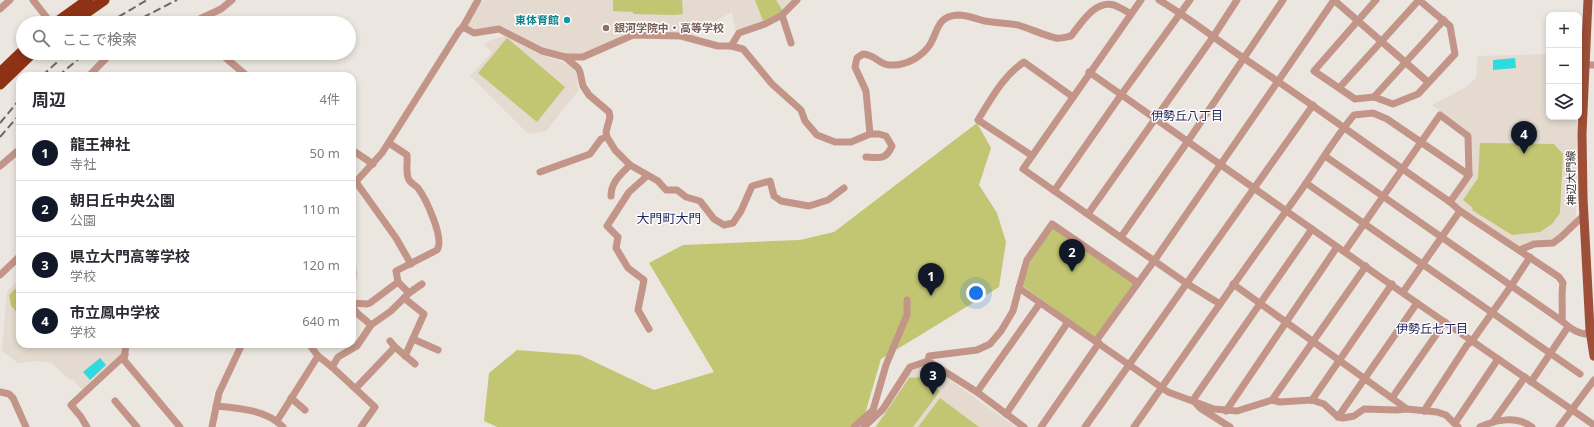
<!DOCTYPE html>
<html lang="ja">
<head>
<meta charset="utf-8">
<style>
	body { margin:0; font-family:"Noto Sans","Noto Sans JP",sans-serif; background:#f7f7f7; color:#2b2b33 }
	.controls { position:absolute; right:12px; top:12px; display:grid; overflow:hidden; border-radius:8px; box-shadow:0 2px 6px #0003 }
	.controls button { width:36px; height:36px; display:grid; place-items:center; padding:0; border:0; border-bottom:1px solid #e1e1e2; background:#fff; color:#2b2b33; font:20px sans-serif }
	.you { position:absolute; left:976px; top:293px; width:14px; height:14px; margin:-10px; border:3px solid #fff; border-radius:50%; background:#1a73e8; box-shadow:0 0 0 6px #1a73e833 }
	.badge { display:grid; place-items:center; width:26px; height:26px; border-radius:50%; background:#111827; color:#fff; font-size:13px; font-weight:700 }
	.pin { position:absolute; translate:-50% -33px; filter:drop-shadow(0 1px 2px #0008) }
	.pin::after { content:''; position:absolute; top:21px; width:14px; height:12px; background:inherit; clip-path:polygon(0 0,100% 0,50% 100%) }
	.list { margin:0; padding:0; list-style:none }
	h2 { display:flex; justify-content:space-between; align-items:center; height:52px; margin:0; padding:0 16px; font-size:17px }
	h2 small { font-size:13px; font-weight:400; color:#7c7c81 }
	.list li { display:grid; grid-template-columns:26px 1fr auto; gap:12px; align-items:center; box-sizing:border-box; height:56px; padding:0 16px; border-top:1px solid #e1e1e2 }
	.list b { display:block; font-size:15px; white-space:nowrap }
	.list p { margin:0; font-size:13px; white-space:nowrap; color:#7c7c81 }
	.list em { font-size:13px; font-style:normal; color:#7c7c81 }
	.icon { flex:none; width:22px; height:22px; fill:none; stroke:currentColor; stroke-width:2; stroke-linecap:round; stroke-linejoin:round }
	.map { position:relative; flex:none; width:1594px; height:427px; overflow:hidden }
	.search { position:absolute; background:#fff; box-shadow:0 2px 6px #0003; left:16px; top:16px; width:340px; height:44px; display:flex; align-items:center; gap:10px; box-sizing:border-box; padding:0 14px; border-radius:22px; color:#7c7c81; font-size:15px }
	.panel { position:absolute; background:#fff; box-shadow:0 2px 6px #0003; left:16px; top:72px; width:340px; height:276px; border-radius:12px }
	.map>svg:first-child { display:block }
	.built { fill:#e4dacf }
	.green { fill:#c2c571 }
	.water { fill:#30dae1 }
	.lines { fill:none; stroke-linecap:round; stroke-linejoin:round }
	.minor { stroke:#c39588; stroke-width:7 }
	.major { stroke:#9d4f37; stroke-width:9 }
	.highway { stroke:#8d3215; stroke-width:11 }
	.rail { stroke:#6a6764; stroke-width:2; stroke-dasharray:8 4; stroke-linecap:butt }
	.culture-dot { fill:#0f9aa8; stroke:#fff; stroke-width:1.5 }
	.education-dot { fill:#8d6e63; stroke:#fff; stroke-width:1.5 }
	.labels { text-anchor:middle; stroke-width:3; stroke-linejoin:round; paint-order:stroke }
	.culture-label { font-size:11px; font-weight:bold; fill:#0d838f; stroke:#fff; text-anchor:end }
	.education-label { font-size:11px; font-weight:bold; fill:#785e54; stroke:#fff; text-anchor:start }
	.street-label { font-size:11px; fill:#292725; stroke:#fff }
	.neighbourhood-label { font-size:12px; fill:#22255e; stroke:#fff }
	.quarter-label { font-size:13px; fill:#22255e; stroke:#fff }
</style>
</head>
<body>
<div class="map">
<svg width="1594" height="427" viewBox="0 0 1594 427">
	<rect width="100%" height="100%" fill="#ebe6e0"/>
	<g class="built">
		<polygon points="484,0 794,0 784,12 736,33 732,12 705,27 697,36 676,33 629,33 623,35 598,50 582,54 569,54 543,49 503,26 475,30 468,25 478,6"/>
		<polygon points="504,36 544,56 562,62 574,68 577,76 578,91 546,131 528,134 470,76 492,52 484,45 489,41"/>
		<polygon points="1549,54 1549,117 1577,117 1576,217 1570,227 1560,236 1551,240 1520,248 1459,207 1455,201 1471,175 1470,134 1432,105 1466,87 1473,81 1476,77 1478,56"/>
		<polygon points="20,279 20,344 122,344 123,353 83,391 72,379 70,380 52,363 37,361 18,363 2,351 7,291"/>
		<polygon points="924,366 940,373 1016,427 874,427 911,370"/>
	</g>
	<g class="green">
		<polygon points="613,0 682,0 683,14 675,15 633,14 633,12 613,11"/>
		<polygon points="755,0 776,0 783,11 763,21"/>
		<polygon points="507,38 565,87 537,122 478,73"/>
		<polygon points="977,123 991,148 979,185 997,213 1006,242 999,287 881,359 865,414 858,427 497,427 484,421 489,373 517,350 580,355 654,390 714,372 649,263 683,245 800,240 834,232"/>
		<polygon points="1480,143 1554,144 1563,154 1560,213 1552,224 1540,232 1512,235 1472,210 1473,208 1463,200 1478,178"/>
		<polygon points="1053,228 1134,283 1095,338 1023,286 1031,260"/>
		<polygon points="20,284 20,316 11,306 9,295"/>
		<polygon points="922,377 940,391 913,427 876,427 909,378"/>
		<polygon points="940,398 979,427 918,427"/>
	</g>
	<g class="water">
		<polygon points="1515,58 1516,68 1493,70 1493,60"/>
		<polygon points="100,358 106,365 90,380 83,372"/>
	</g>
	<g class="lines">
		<g class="minor">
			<polyline points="33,0 51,23"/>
			<polyline points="1141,0 1023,169 1186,283 1220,304"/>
			<path d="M1159,0C1188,17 1214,38 1242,57C1312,104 1380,154 1450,202L1460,211L1559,277L1563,283C1561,295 1563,308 1562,321"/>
			<polyline points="1334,0 1428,82"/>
			<polyline points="1376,0 1314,71 1355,99 1374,97 1393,104 1418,94 1455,54 1450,26 1419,0"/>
			<polyline points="0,9 10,0"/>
			<polyline points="782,15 791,43"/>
			<polyline points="191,23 221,9 232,0"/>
			<polyline points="463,27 474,33 499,29 542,51 565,57 583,57 633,35 681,36 718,46 731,46 739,33 765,24 782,15 797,0"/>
			<path d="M731,46L743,49L772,84L801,110L805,121L817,135L835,142H851L870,134H879L886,136L892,146C886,160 880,158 866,157"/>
			<polyline points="220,53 247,76"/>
			<polyline points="565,57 578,68 580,72 583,86 589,95 609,112 610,117 606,132 607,137 615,150 630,165 658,181 666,190 677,190 686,197 700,201 714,219 724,225 733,223 741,211 752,186 770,181 774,196 781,201 809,206 828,200 844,188"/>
			<polyline points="1585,65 1594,65"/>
			<polyline points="1089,72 1417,303 1594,425"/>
			<polyline points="89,76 111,53"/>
			<polyline points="1340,87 1419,0"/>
			<polyline points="1374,97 1444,20"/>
			<path d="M870,134L866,91L855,67L857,58L863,54C877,55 879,66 893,65C907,65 921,57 929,46C938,33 936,16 958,15C967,15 977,19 985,21C996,23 1007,23 1018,25C1031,29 1043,35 1056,38C1060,39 1066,37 1071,36C1081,24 1094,0 1114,5C1119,7 1126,11 1131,14"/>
			<polyline points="352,150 373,164"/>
			<path d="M1031,155L978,120C991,99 1003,76 1024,62L1073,97"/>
			<path d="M1325,156L1562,321C1571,329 1579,335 1591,334"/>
			<polyline points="0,166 20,149"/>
			<polyline points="540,172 590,154 601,139 607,137"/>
			<polyline points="647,176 629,192 607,226 618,237 616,248 628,268 644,280 638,310 649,329"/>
			<polyline points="356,182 396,238 411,264"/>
			<polyline points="1306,183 1580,374"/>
			<polyline points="352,186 382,153 459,31 463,27 478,0"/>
			<polyline points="1054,191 1121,95 1190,0"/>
			<path d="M611,196C611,182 621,174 630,165"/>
			<polyline points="1088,214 1213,37 1237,0"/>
			<polyline points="1121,237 1188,141 1283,0"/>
			<polyline points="1520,250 1534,244 1553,243 1561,237 1584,215"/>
			<polyline points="1345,251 1440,115 1468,136 1469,175 1450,202"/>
			<polyline points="352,258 353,275 352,287"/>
			<polyline points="0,275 20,256"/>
			<polyline points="398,282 409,293"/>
			<polyline points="1138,283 1052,224 1027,260 1019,288 1168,392 1214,409 1237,411 1272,400 1280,402 1312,400 1324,404 1338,417 1343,418 1354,416 1364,409 1396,410 1407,409"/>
			<polyline points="1233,284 1407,409 1437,412 1446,415 1458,427"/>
			<polyline points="1019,288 1013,311 1001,331 990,344 977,350 929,356 928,361 977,392 1024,427"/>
			<polyline points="1403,292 1460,211"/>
			<polyline points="404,298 424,314 405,356"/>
			<path d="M352,303L367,304L370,303L398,282L396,271L437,250C445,239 426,199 418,188C415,185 411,183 409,180C405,173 408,162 407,155L389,143"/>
			<polyline points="371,325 391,311 409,293 422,284"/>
			<polyline points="413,339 438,350"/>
			<polyline points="390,341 395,347 415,364"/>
			<polyline points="1096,341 1154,261 1334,0"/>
			<polyline points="126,344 124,360 180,427"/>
			<polyline points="309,344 318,356 332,367 375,407 361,427"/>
			<polyline points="332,367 338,357 357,346 371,325 357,313 352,306"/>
			<polyline points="1531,382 1568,327"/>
			<polyline points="356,388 395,347"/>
			<polyline points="0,392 9,394 13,398 26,427"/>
			<polyline points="977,392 1040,303"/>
			<polyline points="291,398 305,410"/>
			<polyline points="1392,398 1445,322"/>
			<polyline points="1272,400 1366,266"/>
			<polyline points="1312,400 1392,284"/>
			<polyline points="115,401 137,427"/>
			<path d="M216,406C238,408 267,410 283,427"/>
			<polyline points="1226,411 1337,247"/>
			<polyline points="1424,411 1467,345 1472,341 1511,286 1530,257"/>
			<polyline points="1006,414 1068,322"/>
			<polyline points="1338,417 1417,303"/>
			<polyline points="277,421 318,356"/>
			<polyline points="1493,422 1525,377"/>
			<polyline points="1455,423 1498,359"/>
			<polyline points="87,427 81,417 71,405 125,355"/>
			<polyline points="212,427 219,393 242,344"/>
			<polyline points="854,427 873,410 886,365 907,315 907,300"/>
			<polyline points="864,427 883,409 910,367 928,361"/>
			<polyline points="1041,427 1099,343"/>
			<polyline points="1085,427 1313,105"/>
			<path d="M1134,427C1188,350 1241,273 1297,196C1316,170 1333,140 1354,115L1373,113L1387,119L1469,175"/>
			<polyline points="1230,427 1200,408 1193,400 1312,229"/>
			<path d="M1480,427C1497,419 1517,416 1532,427"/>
			<polyline points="1559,427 1594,380"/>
		</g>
		<polyline class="major" points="1588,0 1582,134 1583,198 1590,330 1594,356"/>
		<g class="highway">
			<polyline points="56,23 88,0"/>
			<polyline points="71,23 104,0"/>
			<polyline points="0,73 23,51"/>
			<polyline points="0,84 32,53"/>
		</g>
		<g class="rail">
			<polyline points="108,23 147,0"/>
			<polyline points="132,23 177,0"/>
			<polyline points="42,76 67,53"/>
			<polyline points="58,76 86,53"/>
			<polyline points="0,123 20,99"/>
			<polyline points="0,137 20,114"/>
		</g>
	</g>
	<circle class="culture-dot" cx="567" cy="20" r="4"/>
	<circle class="education-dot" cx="606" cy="28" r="4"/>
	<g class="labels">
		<g class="culture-label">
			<text x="559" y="24">東体育館</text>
		</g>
		<g class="education-label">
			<text x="614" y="32">銀河学院中・高等学校</text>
		</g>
		<g class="street-label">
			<text transform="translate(1571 178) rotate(-91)" y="4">神辺大門線</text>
		</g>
		<g class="neighbourhood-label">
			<text x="1187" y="120">伊勢丘八丁目</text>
			<text x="1432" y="333">伊勢丘七丁目</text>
		</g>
		<g class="quarter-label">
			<text x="669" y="223">大門町大門</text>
		</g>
	</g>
</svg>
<div class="controls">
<button>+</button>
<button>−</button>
<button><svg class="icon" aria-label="layers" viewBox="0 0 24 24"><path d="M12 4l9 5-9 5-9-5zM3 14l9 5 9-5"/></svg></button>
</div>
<div class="you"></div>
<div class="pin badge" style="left:931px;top:296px">1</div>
<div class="pin badge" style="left:1072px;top:272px">2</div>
<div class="pin badge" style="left:933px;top:395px">3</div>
<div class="pin badge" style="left:1524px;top:154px">4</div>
<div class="search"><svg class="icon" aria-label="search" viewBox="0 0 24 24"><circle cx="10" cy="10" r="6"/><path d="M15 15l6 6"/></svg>ここで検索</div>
<section class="panel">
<h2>周辺<small>4件</small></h2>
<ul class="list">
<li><span class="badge">1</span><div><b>龍王神社</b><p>寺社</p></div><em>50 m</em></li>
<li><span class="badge">2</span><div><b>朝日丘中央公園</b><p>公園</p></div><em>110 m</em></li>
<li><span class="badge">3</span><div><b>県立大門高等学校</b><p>学校</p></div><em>120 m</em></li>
<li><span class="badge">4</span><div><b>市立鳳中学校</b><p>学校</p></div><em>640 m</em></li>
</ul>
</section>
</div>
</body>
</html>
